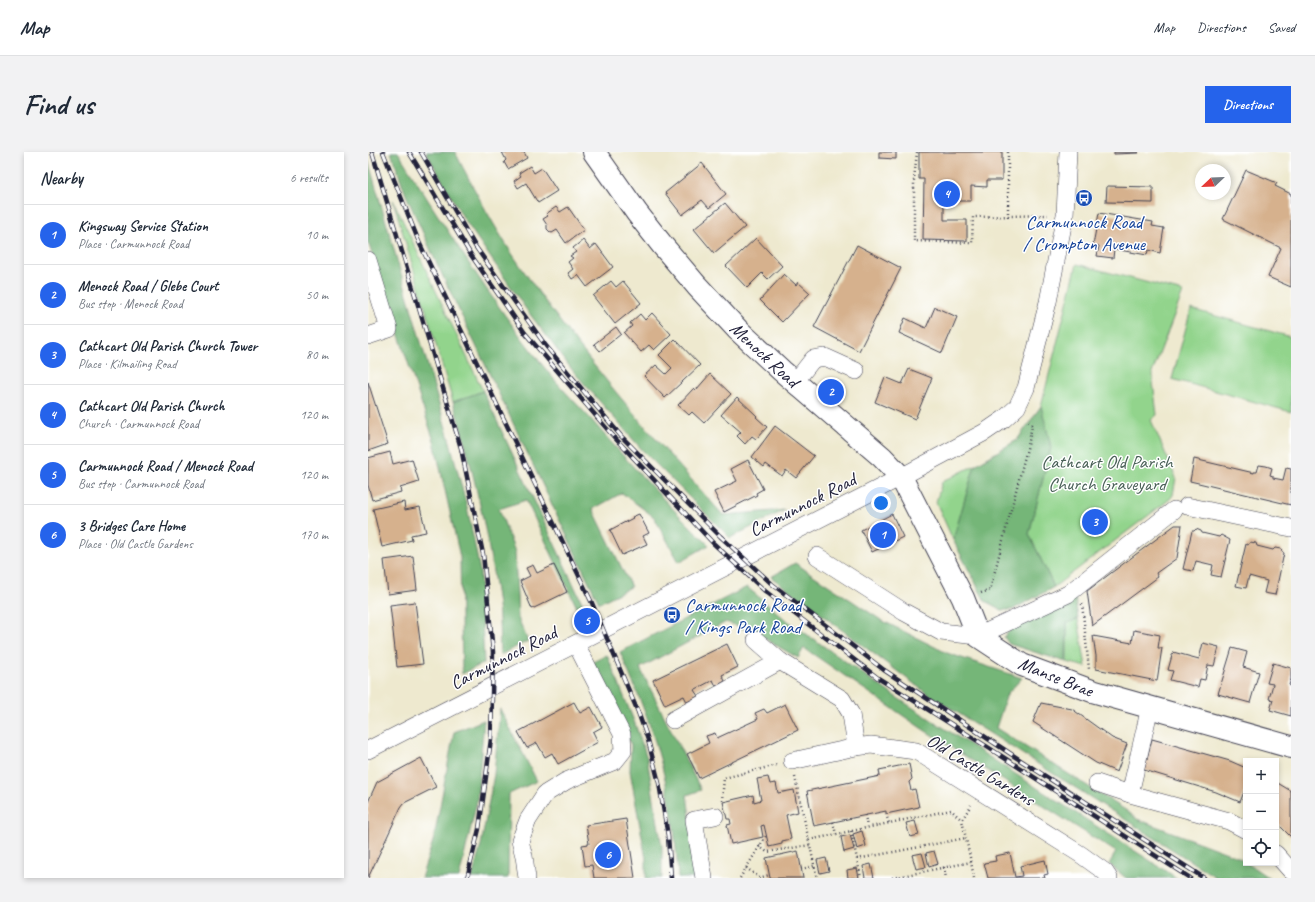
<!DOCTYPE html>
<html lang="en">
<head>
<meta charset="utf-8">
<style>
	body { margin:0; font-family:Caveat,sans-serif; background:#f2f2f3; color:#1f2937 }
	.controls { position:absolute; right:12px; bottom:12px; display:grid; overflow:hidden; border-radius:0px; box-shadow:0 2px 6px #0003 }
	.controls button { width:36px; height:36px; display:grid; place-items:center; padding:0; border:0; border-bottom:1px solid #e0e1e3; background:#fff; color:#1f2937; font:20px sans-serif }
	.compass { position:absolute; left:827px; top:12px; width:36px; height:36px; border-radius:50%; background:#fff; box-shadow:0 2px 6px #0003; rotate:247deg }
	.you { position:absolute; left:513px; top:351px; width:14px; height:14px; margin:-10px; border:3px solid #fff; border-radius:50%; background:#1a73e8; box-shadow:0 0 0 6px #1a73e833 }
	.badge { display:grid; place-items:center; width:26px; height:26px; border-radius:50%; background:#2563eb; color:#fff; font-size:13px; font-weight:700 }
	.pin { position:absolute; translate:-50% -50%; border:2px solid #fff; box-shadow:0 1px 4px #0006 }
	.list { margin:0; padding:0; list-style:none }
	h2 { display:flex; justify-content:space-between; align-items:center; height:52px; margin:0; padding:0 16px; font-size:17px }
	h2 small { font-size:13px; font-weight:400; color:#747a83 }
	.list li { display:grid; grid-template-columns:26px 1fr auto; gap:12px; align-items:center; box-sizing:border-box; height:60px; padding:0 16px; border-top:1px solid #e0e1e3 }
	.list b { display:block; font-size:15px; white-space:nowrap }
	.list p { margin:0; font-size:13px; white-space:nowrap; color:#747a83 }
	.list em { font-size:13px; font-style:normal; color:#747a83 }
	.icon { flex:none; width:22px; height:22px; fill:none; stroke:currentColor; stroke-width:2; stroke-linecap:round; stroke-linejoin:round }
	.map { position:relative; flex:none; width:923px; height:726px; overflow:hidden; border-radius:0px }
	header { display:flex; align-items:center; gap:24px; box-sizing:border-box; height:56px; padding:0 20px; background:#fff; border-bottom:1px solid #e0e1e3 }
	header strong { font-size:19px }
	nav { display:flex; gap:22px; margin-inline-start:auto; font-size:14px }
	.intro { display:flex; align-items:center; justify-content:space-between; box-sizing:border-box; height:96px; padding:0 24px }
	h1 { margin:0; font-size:28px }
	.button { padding:10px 18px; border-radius:0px; background:#2563eb; color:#fff; font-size:14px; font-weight:700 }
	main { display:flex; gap:24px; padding:0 24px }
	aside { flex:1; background:#fff; border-radius:0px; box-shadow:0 2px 6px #0003 }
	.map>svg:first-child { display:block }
	.green { fill:#92d48c; stroke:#5a7b64 }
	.forest { fill:#75b678; stroke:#4c6c5a }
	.building { fill:#d6b18d }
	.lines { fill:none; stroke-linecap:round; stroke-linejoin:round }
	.minor-casing { stroke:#414051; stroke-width:18 }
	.major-casing { stroke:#414051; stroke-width:24 }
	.path { stroke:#414051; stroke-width:2.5; stroke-dasharray:1 3; stroke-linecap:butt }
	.minor { stroke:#fff; stroke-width:17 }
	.major { stroke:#fff; stroke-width:22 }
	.rail-casing { stroke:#22223b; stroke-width:4.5 }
	.rail { stroke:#fff; stroke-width:3; stroke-dasharray:9; stroke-linecap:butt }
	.labels { text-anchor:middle; stroke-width:3; stroke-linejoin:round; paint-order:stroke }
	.transit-label { font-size:19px; fill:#164399; stroke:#fff }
	.street-label { font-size:19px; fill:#22223b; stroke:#fff }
	.park-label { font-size:19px; fill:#496057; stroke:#fff }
</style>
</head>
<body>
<header>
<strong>Map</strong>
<nav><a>Map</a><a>Directions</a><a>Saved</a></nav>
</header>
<div class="intro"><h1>Find us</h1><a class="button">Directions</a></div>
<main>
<aside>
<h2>Nearby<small>6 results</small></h2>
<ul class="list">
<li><span class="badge">1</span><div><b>Kingsway Service Station</b><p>Place · Carmunnock Road</p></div><em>10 m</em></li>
<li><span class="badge">2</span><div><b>Menock Road / Glebe Court</b><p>Bus stop · Menock Road</p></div><em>50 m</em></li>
<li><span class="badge">3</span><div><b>Cathcart Old Parish Church Tower</b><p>Place · Kilmailing Road</p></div><em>80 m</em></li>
<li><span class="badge">4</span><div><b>Cathcart Old Parish Church</b><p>Church · Carmunnock Road</p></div><em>120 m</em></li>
<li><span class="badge">5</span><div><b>Carmunnock Road / Menock Road</b><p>Bus stop · Carmunnock Road</p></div><em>120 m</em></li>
<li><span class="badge">6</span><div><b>3 Bridges Care Home</b><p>Place · Old Castle Gardens</p></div><em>170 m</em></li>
</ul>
</aside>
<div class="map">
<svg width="923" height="726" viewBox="0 0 923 726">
	<rect width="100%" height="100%" fill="#fff"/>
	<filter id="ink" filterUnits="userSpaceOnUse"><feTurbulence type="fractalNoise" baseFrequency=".025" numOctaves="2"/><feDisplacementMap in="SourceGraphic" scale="8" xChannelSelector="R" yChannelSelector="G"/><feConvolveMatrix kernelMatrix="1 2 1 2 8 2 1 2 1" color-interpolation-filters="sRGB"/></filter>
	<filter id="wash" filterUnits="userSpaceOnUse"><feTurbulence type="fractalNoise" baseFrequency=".012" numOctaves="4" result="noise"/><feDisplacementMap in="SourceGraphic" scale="16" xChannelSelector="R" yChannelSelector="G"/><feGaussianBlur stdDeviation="0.9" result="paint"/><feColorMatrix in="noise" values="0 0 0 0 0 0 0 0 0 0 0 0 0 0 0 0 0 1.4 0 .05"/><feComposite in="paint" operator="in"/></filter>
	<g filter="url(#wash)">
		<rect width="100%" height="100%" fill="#eee9cf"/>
		<g class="green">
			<polygon points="25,48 115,239 85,250"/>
			<polygon points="709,112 815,140 784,221 789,263 783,268 808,326 805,343 802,347 686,435 661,382 683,295 673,254"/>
			<polygon points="823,157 923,185 923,260 804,227"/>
			<polygon points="607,313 585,388 568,350 574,330"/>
			<polygon points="710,467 718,515 699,510 699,470"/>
		</g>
		<g class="forest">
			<path d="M23,0H30C76,74 122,147 176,215C190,233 206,249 221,265C259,309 299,352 341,393L311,410L286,365L254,341L225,357L263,435L231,451L68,110L38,43Z"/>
			<path d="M58,0H87C107,39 128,79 153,115C213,203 284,284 355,363L417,358L362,386L276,300L205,219L158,157L96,67Z"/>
			<polygon points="0,8 82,290 99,355 112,419 116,511 94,522 92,405 66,289 0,90"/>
			<path d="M115,239L218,459L212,462L158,348L131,357L147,400L150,466L160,489L132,503C131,484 132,465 129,446C120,381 104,313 85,250Z"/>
			<polygon points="673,254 683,295 661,382 686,435 644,458 634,458 617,449 585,388 607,313 649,288"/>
			<polygon points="427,411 513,468 579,501 654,526 639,542 628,576 759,659 769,667 870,705 901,726 849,726 557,540 403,425"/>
			<path d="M379,435L417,467L528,545L809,726H758L741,712L748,700L556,578L436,496L430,506L389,482L358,470L272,516L333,638L319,643L329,716L326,720L327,726H310C308,673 298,620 281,571C272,547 262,523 252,500Z"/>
			<polygon points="707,445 710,467 699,471 698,510 641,492 636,485 645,475"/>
			<polygon points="239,503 266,569 279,606 294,695 294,726 278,726 278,707 262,619 263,593 225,510"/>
			<polygon points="132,557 169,629 141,642 140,726 104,726 113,693 126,622"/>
			<polygon points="116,568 109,649 91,726 53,726 66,686 86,580"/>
		</g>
		<g id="blocks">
			<g class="building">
				<polygon points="134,0 156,0 159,6 140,17 136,10 138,8"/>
				<polygon points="511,0 528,0 528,7 511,6"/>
				<polygon points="551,0 634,0 634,28 619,28 619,35 603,34 603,49 576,49 576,68 599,68 599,89 555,88 556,27 551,27"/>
				<polygon points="746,0 770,0 771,1 746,2"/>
				<polygon points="334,11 358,42 341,56 334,48 314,63 297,41"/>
				<polygon points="162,14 166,21 174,16 189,39 170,51 158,31 150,36 146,29 153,24 151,21"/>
				<polygon points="878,18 909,31 907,34 923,42 923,135 900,125 913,96 855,67"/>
				<polygon points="739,34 785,35 785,51 738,50"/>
				<polygon points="357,51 377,75 346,101 326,77"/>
				<polygon points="188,55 192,60 200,55 216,78 198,91 189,78 184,81 182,80 179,77 179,73 175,67 180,64 178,62"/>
				<polygon points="731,61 785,70 784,74 796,76 792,101 780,98 779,103 746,97 745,106 729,104 731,94 725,93"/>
				<polygon points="388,86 414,114 400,127 394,121 379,136 358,114"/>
				<polygon points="215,88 222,97 228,92 245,115 219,135 210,123 204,127 200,121 205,117 200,110 205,106 202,104 208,100 205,96"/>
				<polygon points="489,93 533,116 491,199 446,175"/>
				<polygon points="416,122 428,133 430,130 442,141 414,170 392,148"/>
				<polygon points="243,129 248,135 255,129 273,151 247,172 225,144"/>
				<polygon points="567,155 589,165 574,201 531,181 537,166 558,176"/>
				<polygon points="284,161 303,182 286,198 281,193 273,200 256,181 264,174 262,171 272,162 277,168"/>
				<polygon points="248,175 253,182 232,199 226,192"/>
				<polygon points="307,187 332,213 297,246 276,224 288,213 298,222 304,216 291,203"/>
				<polygon points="541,217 564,226 547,267 507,250 517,225 534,232"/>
				<polygon points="342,222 363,242 336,271 324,260 321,263 310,253 326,236 328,238"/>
				<polygon points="0,230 20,292 0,299"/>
				<polygon points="369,245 389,264 388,265 399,275 388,287 384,284 377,292 369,284 373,280 353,263"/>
				<polygon points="407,274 446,304 428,326 418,318 414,324 398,312 396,315 384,305"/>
				<polygon points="22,300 25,312 44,307 51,330 32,336 33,340 4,348 0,333 0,306"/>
				<polygon points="826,307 886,321 886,320 889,320 891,313 898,314 904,316 902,323 905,324 905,326 915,328 918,316 923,317 923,353 822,329"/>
				<polygon points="380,308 395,337 388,341 389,343 356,360 346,340 369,329 363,317"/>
				<polygon points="36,350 37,358 52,355 58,380 43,383 44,388 14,395 5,357"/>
				<polygon points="271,362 281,381 275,384 279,392 254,403 242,378 265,366 264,365"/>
				<polygon points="524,362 535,385 504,400 493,378"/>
				<polygon points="807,373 814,373 809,406 788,421 790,425 724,474 719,439"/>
				<polygon points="828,377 833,379 834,381 851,385 853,383 862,388 853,425 843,423 845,413 828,409 825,419 815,417 824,379 826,379"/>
				<polygon points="882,390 888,391 889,394 905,398 907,396 913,397 914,400 916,401 907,443 896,441 899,429 881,424 878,436 868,434 878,392 880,393"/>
				<polygon points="45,404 49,438 20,442 16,408"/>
				<polygon points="165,413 169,421 186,413 199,440 164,457 152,429 162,424 158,416"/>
				<polygon points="47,450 55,512 29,515 22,453"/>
				<polygon points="766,478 792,483 790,496 794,496 789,529 728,517 728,504 725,484 764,491"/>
				<polygon points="835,491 851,495 846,514 840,513 837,528 832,527 830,535 802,528 805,519 800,518 805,500 831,507"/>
				<polygon points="359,492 370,515 354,523 357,529 348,534 345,528 326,538 330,544 319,550 316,544 297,553 285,528"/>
				<polygon points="864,496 879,500 875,515 891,520 882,551 850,542"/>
				<polygon points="905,511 923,516 923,527 921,533 923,534 923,564 902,558 905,548 901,547 905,532 899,531"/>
				<polygon points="206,550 212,561 223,555 234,575 225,580 230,590 190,612 184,601 177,605 169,591 159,596 150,580"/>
				<polygon points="673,551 704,557 744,586 759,592 749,620 728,611 665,570"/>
				<polygon points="417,552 430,578 331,626 319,602 341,591 338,584 347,581 349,586 390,567 387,561 396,557 399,561"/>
				<polygon points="784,587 862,609 878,616 878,635 872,650 848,640 776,618"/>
				<polygon points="53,606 68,635 36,651 33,655 0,726 0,650 9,630"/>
				<polygon points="541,612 544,627 541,630 543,638 547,637 551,655 518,662 518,659 446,674 439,639 512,624 511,618"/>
				<polygon points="400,625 402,632 408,631 410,641 426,638 430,660 418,663 423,687 414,689 414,692 401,695 396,673 393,674 395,685 363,692 359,673 363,672 362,667 359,667 355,650 385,643 386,650 393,648 389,627"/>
				<polygon points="908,630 923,639 923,685 908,670"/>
				<polygon points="258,667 267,726 226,726 224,713 217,714 214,693 221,692 218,673"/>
				<polygon points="547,669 551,683 542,685 538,671"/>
				<polygon points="494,679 498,694 489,697 485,682"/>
				<polygon points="482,683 486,697 476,700 473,685"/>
				<polygon points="430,699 435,726 402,726 398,706"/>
				<polygon points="566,699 570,712 561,715 558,701"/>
				<polygon points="554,701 558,715 548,717 544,703"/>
				<polygon points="642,701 647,725 654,724 652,714 677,708 680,722 676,723 677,726 620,726 616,711 628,709 627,704"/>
				<polygon points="458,706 461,719 452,721 449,708"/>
				<polygon points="503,712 506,726 497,726 495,714"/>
				<polygon points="489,716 491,726 480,726 479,718"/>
			</g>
		</g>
	</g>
	<g filter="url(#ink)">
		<use href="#blocks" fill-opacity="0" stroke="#414051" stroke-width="1"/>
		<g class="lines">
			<g class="minor-casing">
				<g id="minor">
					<polyline points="0,108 21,177 0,184"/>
					<polyline points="427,230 445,207 457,205 488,219"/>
					<polyline points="819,354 923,376"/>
					<polyline points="449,404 536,460 573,480 610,484 700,442 806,358"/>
					<polyline points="388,488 412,509 474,547 483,562 488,595"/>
					<polyline points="305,568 412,509"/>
					<polyline points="0,598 533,325 617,280 636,267 649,255 658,236 680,150 697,63 700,0"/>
					<polyline points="424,609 488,595 503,593 548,599 712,702 737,720 741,726"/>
					<polyline points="729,631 762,642 861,669 878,678"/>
					<polyline points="762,642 782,555"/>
					<polyline points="908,702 923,719"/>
					<polyline points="159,726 156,704 152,689 160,668 177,642 198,629 247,609 255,599 254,582 208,492"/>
					<polyline points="336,726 326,668 347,664"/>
				</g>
			</g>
			<g class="major-casing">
				<polyline id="major" points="226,0 269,61 295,94 329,134 370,178 414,219 514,305 533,325 595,446 610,484 654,513 724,539 923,595"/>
			</g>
			<g class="path">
				<polyline points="549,0 546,27 546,89 604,91 605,65 680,63"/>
				<polyline points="640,65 640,0"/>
				<polyline points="613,441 622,438 661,289 664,273 659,268"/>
				<polyline points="714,452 721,517"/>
				<polyline points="427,625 449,726"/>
				<polyline points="354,649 356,626 409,613"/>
				<polyline points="518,662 521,671"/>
				<polyline points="497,663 499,675"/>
				<polyline points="465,670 468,682"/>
				<polyline points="483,679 493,726"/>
				<polyline points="441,688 583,658 594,668"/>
				<polyline points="391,694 399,700 442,693"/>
				<polyline points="489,707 598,686"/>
				<polyline points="603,710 594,668 603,653"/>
				<polyline points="576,715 578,726"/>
				<polyline points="378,716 391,725"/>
				<polyline points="433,717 446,714"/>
				<polyline points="372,726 398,684"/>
				<polyline points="391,726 401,723"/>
				<polyline points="524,726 603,710 606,726"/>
			</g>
			<use href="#minor" class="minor"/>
			<use href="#major" class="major"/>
			<g class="rail-casing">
				<g id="rail">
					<polyline points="4,0 93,296 115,402 125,500 123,587 111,677 99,726"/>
					<polyline points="15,0 51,90 224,451 270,560 280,588 291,631 300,684 303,726"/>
					<polyline points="41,0 103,103 157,181 246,285 345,391 397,439 510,526 621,596 822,726"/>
					<polyline points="53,0 107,94 178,194 253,284 352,384 404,432 516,518 646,604 836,726"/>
				</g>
			</g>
			<use href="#rail" class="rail"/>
		</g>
	</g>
	<defs>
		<g id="bus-disc" transform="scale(0.9)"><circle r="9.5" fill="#1a4fb4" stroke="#fff"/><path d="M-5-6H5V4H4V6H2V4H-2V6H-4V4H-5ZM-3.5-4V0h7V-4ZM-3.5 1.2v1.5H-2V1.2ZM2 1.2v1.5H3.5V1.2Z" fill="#fff"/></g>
	</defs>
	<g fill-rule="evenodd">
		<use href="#bus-disc" x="716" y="46"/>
		<use href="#bus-disc" x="304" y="463"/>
	</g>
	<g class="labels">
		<g class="transit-label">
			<text x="716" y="76">Carmunnock Road<tspan x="716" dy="22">/ Crompton Avenue</tspan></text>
			<text x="317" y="459" text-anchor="start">Carmunnock Road<tspan x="317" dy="22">/ Kings Park Road</tspan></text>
		</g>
		<g class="street-label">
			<text transform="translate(397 202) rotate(43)" y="7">Menock Road</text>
			<text transform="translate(434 352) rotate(-27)" y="7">Carmunnock Road</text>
			<text transform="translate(135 505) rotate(-27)" y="7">Carmunnock Road</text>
			<text transform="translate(688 524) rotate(22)" y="7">Manse Brae</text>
			<text transform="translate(613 617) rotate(31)" y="7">Old Castle Gardens</text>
		</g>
		<g class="park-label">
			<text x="739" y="316">Cathcart Old Parish<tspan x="739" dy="22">Church Graveyard</tspan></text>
		</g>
	</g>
</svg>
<div class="controls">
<button>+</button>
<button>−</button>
<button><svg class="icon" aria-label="locate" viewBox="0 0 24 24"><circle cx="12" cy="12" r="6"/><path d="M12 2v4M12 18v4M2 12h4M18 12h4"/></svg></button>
</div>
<svg class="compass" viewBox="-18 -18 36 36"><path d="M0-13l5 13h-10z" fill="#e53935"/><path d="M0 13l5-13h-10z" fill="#747a83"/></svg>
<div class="you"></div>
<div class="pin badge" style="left:515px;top:383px">1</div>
<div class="pin badge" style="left:463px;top:240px">2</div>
<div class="pin badge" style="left:727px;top:370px">3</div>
<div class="pin badge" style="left:579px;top:42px">4</div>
<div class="pin badge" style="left:219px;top:469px">5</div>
<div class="pin badge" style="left:240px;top:703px">6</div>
</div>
</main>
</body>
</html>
